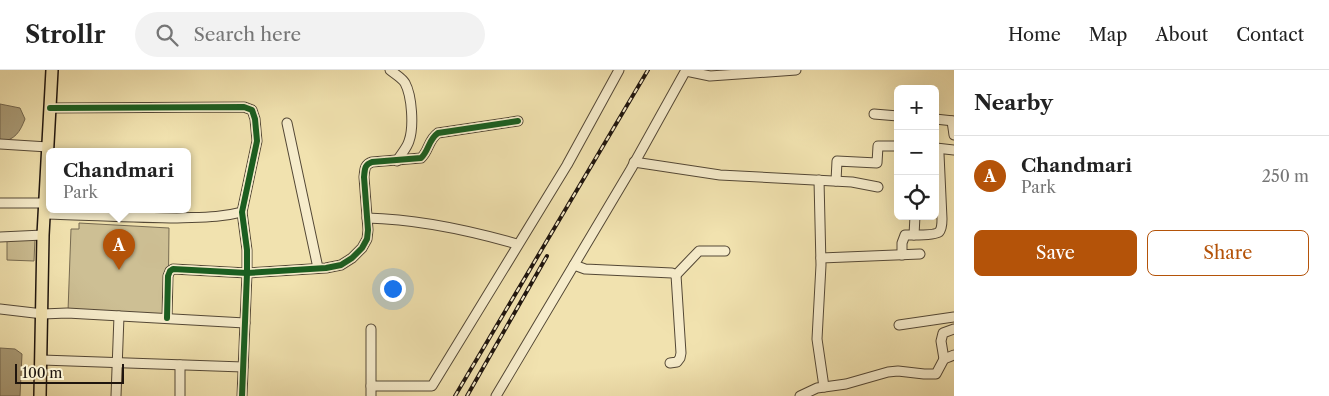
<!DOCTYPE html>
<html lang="en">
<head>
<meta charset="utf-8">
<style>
	body { margin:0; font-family:"Libre Caslon Text",serif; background:#f2f2f2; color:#222 }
	.controls { position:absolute; right:15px; top:15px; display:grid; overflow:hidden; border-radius:8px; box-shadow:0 5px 20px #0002 }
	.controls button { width:45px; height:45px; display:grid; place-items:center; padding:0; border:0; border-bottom:1px solid #e0e0e0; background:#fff; color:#222; font:25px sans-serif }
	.scale { position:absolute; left:15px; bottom:12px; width:109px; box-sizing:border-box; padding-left:5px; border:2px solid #1f150e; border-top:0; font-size:14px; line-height:18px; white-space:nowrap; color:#1f150e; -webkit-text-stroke:4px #f6eccb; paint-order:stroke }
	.you { position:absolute; left:392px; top:218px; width:18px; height:18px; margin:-12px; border:4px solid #fff; border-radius:50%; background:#1a73e8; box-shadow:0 0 0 8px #1a73e833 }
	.badge { display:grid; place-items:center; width:32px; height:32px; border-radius:50%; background:#b45309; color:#fff; font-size:16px; font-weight:700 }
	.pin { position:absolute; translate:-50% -41px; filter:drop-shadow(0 1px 2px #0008) }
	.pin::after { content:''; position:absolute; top:26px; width:18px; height:15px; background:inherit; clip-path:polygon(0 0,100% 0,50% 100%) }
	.popup { position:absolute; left:46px; top:78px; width:145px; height:65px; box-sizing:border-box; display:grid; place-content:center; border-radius:8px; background:#fff; filter:drop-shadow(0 1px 4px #0005); font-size:16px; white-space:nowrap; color:#767676 }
	.popup b { font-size:19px; color:#222 }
	.popup::after { content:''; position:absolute; left:50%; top:100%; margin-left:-10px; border:10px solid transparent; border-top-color:#fff }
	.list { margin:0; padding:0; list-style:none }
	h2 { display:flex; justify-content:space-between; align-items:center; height:65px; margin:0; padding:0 20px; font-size:21px }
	h2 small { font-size:16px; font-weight:400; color:#767676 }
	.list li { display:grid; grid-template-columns:32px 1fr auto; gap:15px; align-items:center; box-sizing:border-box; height:80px; padding:0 20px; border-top:1px solid #e0e0e0 }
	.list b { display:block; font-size:19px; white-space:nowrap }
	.list p { margin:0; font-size:16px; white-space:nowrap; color:#767676 }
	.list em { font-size:16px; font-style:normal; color:#767676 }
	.actions { display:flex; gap:10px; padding:15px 20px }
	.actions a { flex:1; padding:11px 0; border:1px solid #b45309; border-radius:8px; text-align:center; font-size:18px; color:#b45309 }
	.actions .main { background:#b45309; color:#fff }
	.icon { flex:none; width:28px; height:28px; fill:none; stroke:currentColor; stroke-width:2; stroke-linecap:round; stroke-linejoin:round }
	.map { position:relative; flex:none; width:954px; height:326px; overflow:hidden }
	header { display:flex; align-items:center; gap:30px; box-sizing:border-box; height:70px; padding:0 25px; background:#fff; border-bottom:1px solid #e0e0e0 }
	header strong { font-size:24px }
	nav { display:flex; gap:28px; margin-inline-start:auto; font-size:18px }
	.search { width:350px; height:45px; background:#f2f2f2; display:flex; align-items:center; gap:12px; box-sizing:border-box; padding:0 18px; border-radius:28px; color:#767676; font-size:19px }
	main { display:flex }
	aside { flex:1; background:#fff }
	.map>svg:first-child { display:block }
	.green { fill:#cdbf94; stroke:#766a51 }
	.water { fill:#aa9c78; stroke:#72664e }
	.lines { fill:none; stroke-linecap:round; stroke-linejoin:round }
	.minor-casing { stroke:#544836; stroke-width:11 }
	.major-casing { stroke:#1f150e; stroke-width:14 }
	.minor { stroke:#f6eccb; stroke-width:9 }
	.major { stroke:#f1e2af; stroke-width:11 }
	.rail-casing { stroke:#1f150e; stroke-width:4 }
	.rail { stroke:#f6eccb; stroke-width:2; stroke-dasharray:5.5; stroke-linecap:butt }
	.cycleway-casing { stroke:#f6eccb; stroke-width:9 }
	.cycleway { stroke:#1b5e20; stroke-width:6 }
</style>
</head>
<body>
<header>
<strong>Strollr</strong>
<div class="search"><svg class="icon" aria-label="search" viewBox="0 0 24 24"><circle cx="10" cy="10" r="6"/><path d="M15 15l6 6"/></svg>Search here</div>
<nav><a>Home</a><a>Map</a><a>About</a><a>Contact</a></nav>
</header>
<main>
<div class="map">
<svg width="954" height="326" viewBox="0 0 954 326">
	<rect width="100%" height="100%" fill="#f1e2af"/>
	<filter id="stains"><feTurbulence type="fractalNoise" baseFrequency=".004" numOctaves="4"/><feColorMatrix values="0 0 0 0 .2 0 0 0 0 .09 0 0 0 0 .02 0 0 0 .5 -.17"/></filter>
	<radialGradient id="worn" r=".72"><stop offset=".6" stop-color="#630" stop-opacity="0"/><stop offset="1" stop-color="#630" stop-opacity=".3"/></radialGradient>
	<g class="green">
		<polygon points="79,153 169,158 168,247 68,241 71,159 79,159"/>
		<polygon points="7,168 35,168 34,191 7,190"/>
	</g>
	<g class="water">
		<path d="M0,34L20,38L25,49C20,62 15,70 0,72Z"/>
		<polygon points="0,278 15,279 22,284 20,326 0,326"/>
	</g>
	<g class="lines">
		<g class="minor-casing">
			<g id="minor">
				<path d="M390,0C395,4 402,8 405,13C412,26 414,57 409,71C407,78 401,84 397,91"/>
				<polyline points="686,1 710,6 796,0"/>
				<polyline points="50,38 244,37 252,40 255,49 257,71 242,142 247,180 247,203 242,326"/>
				<polyline points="874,44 898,46"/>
				<polyline points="935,49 954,51"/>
				<polyline points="952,51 954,65"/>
				<polyline points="287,53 318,198"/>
				<polyline points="0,74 48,77"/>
				<polyline points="936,78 954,80"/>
				<polyline points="634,92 720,105 852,112 878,117"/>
				<polyline points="819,110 821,195 817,269 824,317"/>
				<polyline points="836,111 837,91 877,93 878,76 898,76"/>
				<polyline points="0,133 46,133"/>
				<path d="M45,144C89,145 133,148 177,148C200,147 219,148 242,142"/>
				<path d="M367,148C418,149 468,160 517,174"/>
				<polyline points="914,165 915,146"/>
				<polyline points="0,167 43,165"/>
				<path d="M902,185V173L905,165C912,165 934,166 939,162C942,159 942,153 942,149L939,84L935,78"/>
				<polyline points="821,188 920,184"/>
				<polyline points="574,195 585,199 672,203 676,205 681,283 680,288 677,292 670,293"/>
				<polyline points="676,205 699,181 725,181"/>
				<polyline points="0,239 43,244 67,243 245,253"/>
				<path d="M167,248L168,206L170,201L173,199L247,203L326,198L341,195L352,188L362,178L367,169L368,160L364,107C365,99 364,95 372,92L421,88C429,81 428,70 438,63L518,51"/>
				<polyline points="899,255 954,247"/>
				<polyline points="371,259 371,326"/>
				<polyline points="944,289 941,271 943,263 954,259"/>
				<polyline points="42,290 243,297"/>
				<polyline points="371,316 432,316 567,95 619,0"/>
				<polyline points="116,326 119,246"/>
				<polyline points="180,326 180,295"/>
				<polyline points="496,326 631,99 686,0"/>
				<polyline points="800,326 817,318 846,314 888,302 898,301 924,304 936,304 944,289 954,285"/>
			</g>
		</g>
		<g class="major-casing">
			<polyline id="major" points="40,326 43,165 52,0"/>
		</g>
		<use href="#minor" class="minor"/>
		<use href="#major" class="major"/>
		<g class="rail-casing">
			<g id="rail">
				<polyline points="455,326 648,0"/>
				<polyline points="467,326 547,186"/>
			</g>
		</g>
		<use href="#rail" class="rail"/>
		<g class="cycleway-casing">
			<g id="cycleway">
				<polyline points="50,38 244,37 252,40 255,49 257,71 242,142 247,180 247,203 242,326"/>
				<path d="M167,248L168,206L170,201L173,199L247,203L326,198L341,195L352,188L362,178L367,169L368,160L364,107C365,99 364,95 372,92L421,88C429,81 428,70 438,63L518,51"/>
			</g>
		</g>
		<use href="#cycleway" class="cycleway"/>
	</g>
	<rect width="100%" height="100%" filter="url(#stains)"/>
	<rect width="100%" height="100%" fill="url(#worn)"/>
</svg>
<div class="controls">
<button>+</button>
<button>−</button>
<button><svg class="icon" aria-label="locate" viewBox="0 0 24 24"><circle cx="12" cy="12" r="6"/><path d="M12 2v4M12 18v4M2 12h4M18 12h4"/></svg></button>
</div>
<div class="scale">100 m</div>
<div class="you"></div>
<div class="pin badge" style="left:119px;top:200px">A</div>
<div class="popup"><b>Chandmari</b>Park</div>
</div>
<aside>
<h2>Nearby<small></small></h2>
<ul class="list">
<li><span class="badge">A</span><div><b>Chandmari</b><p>Park</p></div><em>250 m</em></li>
</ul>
<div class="actions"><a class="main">Save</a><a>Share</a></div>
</aside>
</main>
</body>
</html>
